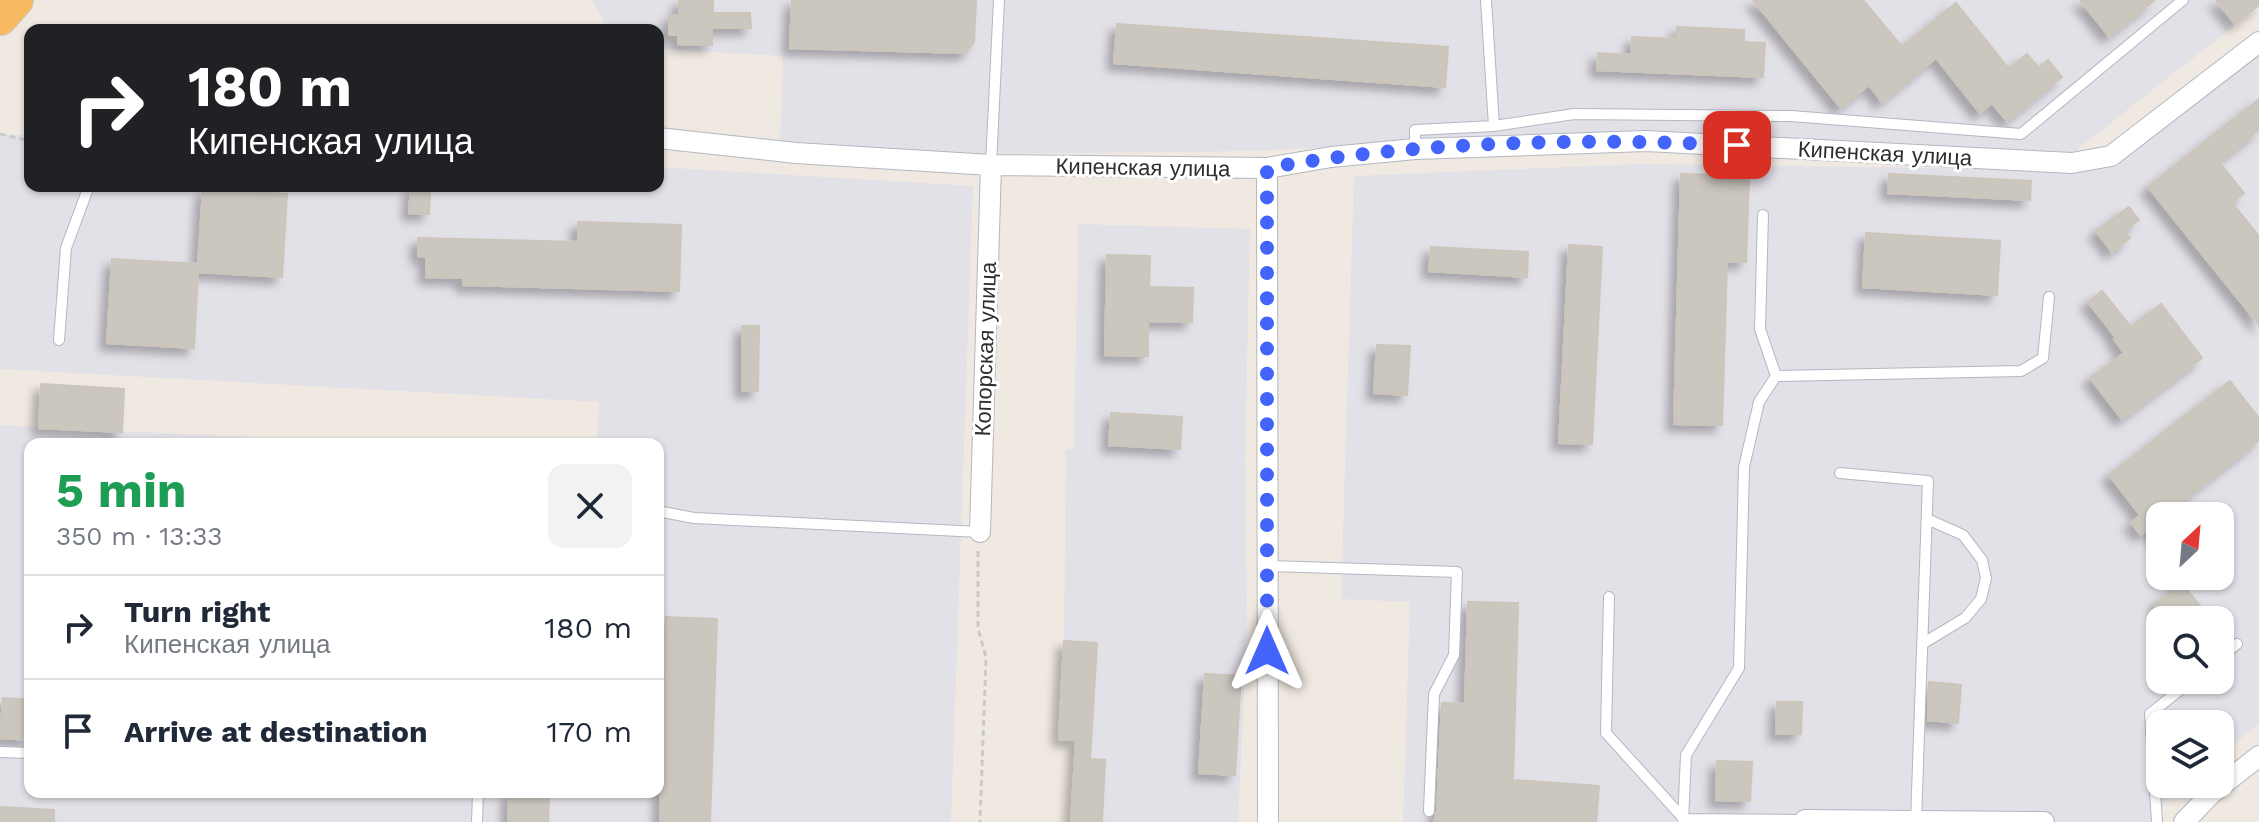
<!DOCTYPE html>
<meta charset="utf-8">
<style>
body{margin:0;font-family:"Work Sans",sans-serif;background:#f2f2f3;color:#1f2937;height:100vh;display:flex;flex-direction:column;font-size:30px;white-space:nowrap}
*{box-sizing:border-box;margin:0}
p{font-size:26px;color:#747a83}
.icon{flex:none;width:44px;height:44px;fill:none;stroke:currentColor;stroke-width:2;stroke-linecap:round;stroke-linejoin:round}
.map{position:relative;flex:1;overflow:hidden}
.side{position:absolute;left:24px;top:438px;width:640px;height:360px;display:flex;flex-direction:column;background:#fff;border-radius:16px;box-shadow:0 2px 6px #0004}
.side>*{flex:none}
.banner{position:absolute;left:24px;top:24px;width:640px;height:168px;border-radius:16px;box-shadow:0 2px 6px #0004;background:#202124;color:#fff;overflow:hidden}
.needle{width:52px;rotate:26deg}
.fabs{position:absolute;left:2146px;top:502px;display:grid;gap:16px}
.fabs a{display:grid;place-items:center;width:88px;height:88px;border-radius:16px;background:#fff;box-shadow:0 2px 6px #0004;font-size:40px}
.pin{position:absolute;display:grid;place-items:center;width:68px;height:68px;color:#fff;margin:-34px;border-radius:16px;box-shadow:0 4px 12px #0006}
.me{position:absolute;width:88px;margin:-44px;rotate:0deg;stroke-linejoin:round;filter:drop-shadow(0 0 6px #0008)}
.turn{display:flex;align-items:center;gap:28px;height:168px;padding:0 32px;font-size:36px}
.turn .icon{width:104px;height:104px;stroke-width:2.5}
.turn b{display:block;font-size:56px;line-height:68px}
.round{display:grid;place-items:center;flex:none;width:84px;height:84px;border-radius:16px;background:#f2f2f3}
.overview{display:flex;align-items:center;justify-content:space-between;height:136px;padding:0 32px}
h1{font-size:48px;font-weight:700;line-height:60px;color:#1e9e55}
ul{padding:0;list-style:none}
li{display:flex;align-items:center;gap:24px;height:104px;padding:0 32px;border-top:2px solid #e0e1e3}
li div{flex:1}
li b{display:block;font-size:30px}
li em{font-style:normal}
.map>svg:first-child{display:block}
.industrial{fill:#e3e1e8;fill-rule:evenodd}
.building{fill:#cbc7bf;stroke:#cbc5ba;stroke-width:2;filter:url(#shadow)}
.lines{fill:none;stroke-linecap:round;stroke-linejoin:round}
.service-casing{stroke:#b4b7c1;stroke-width:12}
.minor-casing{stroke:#b4b7c1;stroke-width:22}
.trunk-casing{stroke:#c9c9c9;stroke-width:36}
.path{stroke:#c9c9c9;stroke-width:3;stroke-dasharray:6 4;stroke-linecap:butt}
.service{stroke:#fff;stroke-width:10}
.minor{stroke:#fff;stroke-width:20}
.trunk{stroke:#f8ba60;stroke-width:34}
.route{stroke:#4264fb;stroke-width:14;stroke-dasharray:0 25.2}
.labels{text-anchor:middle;stroke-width:6;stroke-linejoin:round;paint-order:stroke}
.street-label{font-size:22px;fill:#2e2e2e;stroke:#fff}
</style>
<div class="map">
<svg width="2259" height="822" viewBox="0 0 2259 822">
<defs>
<filter id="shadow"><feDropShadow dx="-7" dy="7" stdDeviation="4" flood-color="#0004"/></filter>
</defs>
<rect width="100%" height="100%" fill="#efe9e1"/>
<path class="industrial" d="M592,0H2259V6L2069,156L1710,133L1471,140L1250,151L961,154L780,141L783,56L658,49V30H608Z
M2259,46V723L2220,756V724H2160V784H2186L2164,803L2154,822H1403L1410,602L1341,599L1354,176L1639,164L2085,170ZM2160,516H2220V576H2160ZM2160,620H2220V680H2160Z
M0,134L30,135V186H658V167L973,186L951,822H0V425L246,437V444H30V792H658V444H597L599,402L0,369Z
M1078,224L1250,229L1245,456L1247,632L1238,822H1071L1076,740L1059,739L1064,641L1066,449H1074Z"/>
<path class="building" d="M679,0L713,1V13H750L751,28H712V45L678,44V35H669V15H679Z
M792,0H976L974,42L965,53L790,48Z
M1753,0H1863L1902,47L1956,3L2009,69L2027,54L2039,68L2048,60L2062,77L2007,121L1992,103L1980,113L1936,58L1882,102L1869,85L1841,108Z
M2080,0H2155L2109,36Z
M2216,0H2259V5L2235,24Z
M1117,24L1448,47L1445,87L1114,63Z
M1677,27L1744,30V42L1765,43L1763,77L1597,70L1598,53L1631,55L1632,37L1677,39Z
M2259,99V130L2219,162L2244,193L2232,203L2259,236V325L2148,187Z
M1681,174L1749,176L1746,262L1727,261L1722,425L1674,424Z
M1889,174L2031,181L2030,200L1888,193Z
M411,186H430L429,214L409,213Z
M203,189L287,194L282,277L198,272L194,348L107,343L112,259L198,264Z
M2129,207L2139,220L2124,230L2130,238L2112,252L2096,231Z
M578,222L681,225L679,291L463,285V278L426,277V257L418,256V238L578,242Z
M1866,233L2000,241L1997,295L1863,287Z
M1569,245L1602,247L1592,444L1559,443Z
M1431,247L1528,252L1527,277L1429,271Z
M1107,255L1150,256L1149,287L1193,288L1192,322L1148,321V356L1105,355Z
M2102,291L2131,327L2161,304L2202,358L2122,419L2090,378L2124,353L2114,339L2116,338L2088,302Z
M742,326H759L758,391H742Z
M1377,345L1410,346L1407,395L1374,393Z
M2230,381L2259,418V440L2175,507L2182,516H2160V541L2149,528L2141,535L2131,523L2140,515L2109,475Z
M41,384L124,389L122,432L39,428Z
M1111,413L1182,417L1180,449L1109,445Z
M2181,583L2212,620H2168L2155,604Z
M1468,602L1518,603L1513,780L1599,786L1596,822H1434L1437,811L1442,703L1465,704Z
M666,617L717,619L710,822H660L661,766L658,765V682H664Z
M1064,641L1097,643L1090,759L1105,760L1102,822H1071L1076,740L1059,739Z
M1205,674L1241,676L1235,775L1199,773Z
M1929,682L1961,685L1958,723L1928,720Z
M3,698L30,700V740L0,738Z
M1777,702H1802L1801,734H1776Z
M1717,761L1752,762L1750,801L1716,800Z
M509,792H549L548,822H508Z
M0,807L54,810V822H0Z"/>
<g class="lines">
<g class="service-casing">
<path id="service" d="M1486,0L1494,126
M1415,149V130L1494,126L1574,114L1791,116L2021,134L2183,0
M991,165L999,0
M1763,215L1760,329L1776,376
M59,340L66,248L89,186
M1840,473L1928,481L1916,821
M658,511L694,518L980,532
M1267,566L1457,572L1454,655L1434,694L1429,811
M1609,597L1606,733L1684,819L1805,820
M1922,644L1965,618L1981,599L1986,578L1982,560L1963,535L1927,519
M2220,658L2237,644
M0,752L30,753
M477,822L478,792
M1683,822L1686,755L1739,668L1744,467L1759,402L1776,376L2021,371L2043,358L2049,297
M2157,822L2150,714L2192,680"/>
</g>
<g class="minor-casing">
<path id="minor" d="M658,138L796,153L991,165L1267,168L1331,157L1415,149L1646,141L2072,163L2111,156L2259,42
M1267,168L1268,822
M980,532L991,165
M1805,820L2044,822
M2184,822L2211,794L2259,756"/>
</g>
<g class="trunk-casing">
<path id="trunk" d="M0,18L16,0"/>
</g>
<path class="path" d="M0,134L30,141
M978,551V628L986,657L980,822"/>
<use href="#service" class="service"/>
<use href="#minor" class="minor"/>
<use href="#trunk" class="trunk"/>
</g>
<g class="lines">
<path class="route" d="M1267,651V168C1421,141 1581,138 1737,145"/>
</g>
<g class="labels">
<g class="street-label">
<text transform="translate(1885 153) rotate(3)" y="8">Кипенская улица</text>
<text transform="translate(1143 167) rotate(1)" y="8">Кипенская улица</text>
<text transform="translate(985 349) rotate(-88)" y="8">Копорская улица</text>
</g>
</g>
</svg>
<div class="fabs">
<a><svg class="needle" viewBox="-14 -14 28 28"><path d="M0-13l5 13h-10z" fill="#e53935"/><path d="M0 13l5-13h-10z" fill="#747a83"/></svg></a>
<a><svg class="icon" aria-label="search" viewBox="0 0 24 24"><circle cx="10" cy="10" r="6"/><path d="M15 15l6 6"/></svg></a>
<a><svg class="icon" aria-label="layers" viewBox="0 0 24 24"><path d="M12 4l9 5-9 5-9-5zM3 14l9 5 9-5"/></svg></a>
</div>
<div class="pin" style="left:1737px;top:145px;background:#d93025"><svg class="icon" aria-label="arrive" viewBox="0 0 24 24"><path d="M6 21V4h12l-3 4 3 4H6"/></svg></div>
<svg class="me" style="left:1267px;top:651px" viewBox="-20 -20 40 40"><path d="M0-17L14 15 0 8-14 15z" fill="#4264fb" stroke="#fff" stroke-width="4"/></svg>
<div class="banner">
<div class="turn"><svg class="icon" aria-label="right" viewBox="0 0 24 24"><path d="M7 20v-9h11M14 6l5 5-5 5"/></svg><div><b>180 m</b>Кипенская улица</div></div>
</div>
<section class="side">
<div class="overview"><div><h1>5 min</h1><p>350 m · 13:33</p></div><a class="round"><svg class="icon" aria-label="close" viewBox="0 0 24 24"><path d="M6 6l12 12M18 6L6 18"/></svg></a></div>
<ul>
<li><svg class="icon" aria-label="right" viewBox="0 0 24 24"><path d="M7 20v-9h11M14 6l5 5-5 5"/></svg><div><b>Turn right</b><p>Кипенская улица</p></div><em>180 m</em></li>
<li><svg class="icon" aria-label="arrive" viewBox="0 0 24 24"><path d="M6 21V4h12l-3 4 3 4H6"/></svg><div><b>Arrive at destination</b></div><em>170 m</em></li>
</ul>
</section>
</div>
